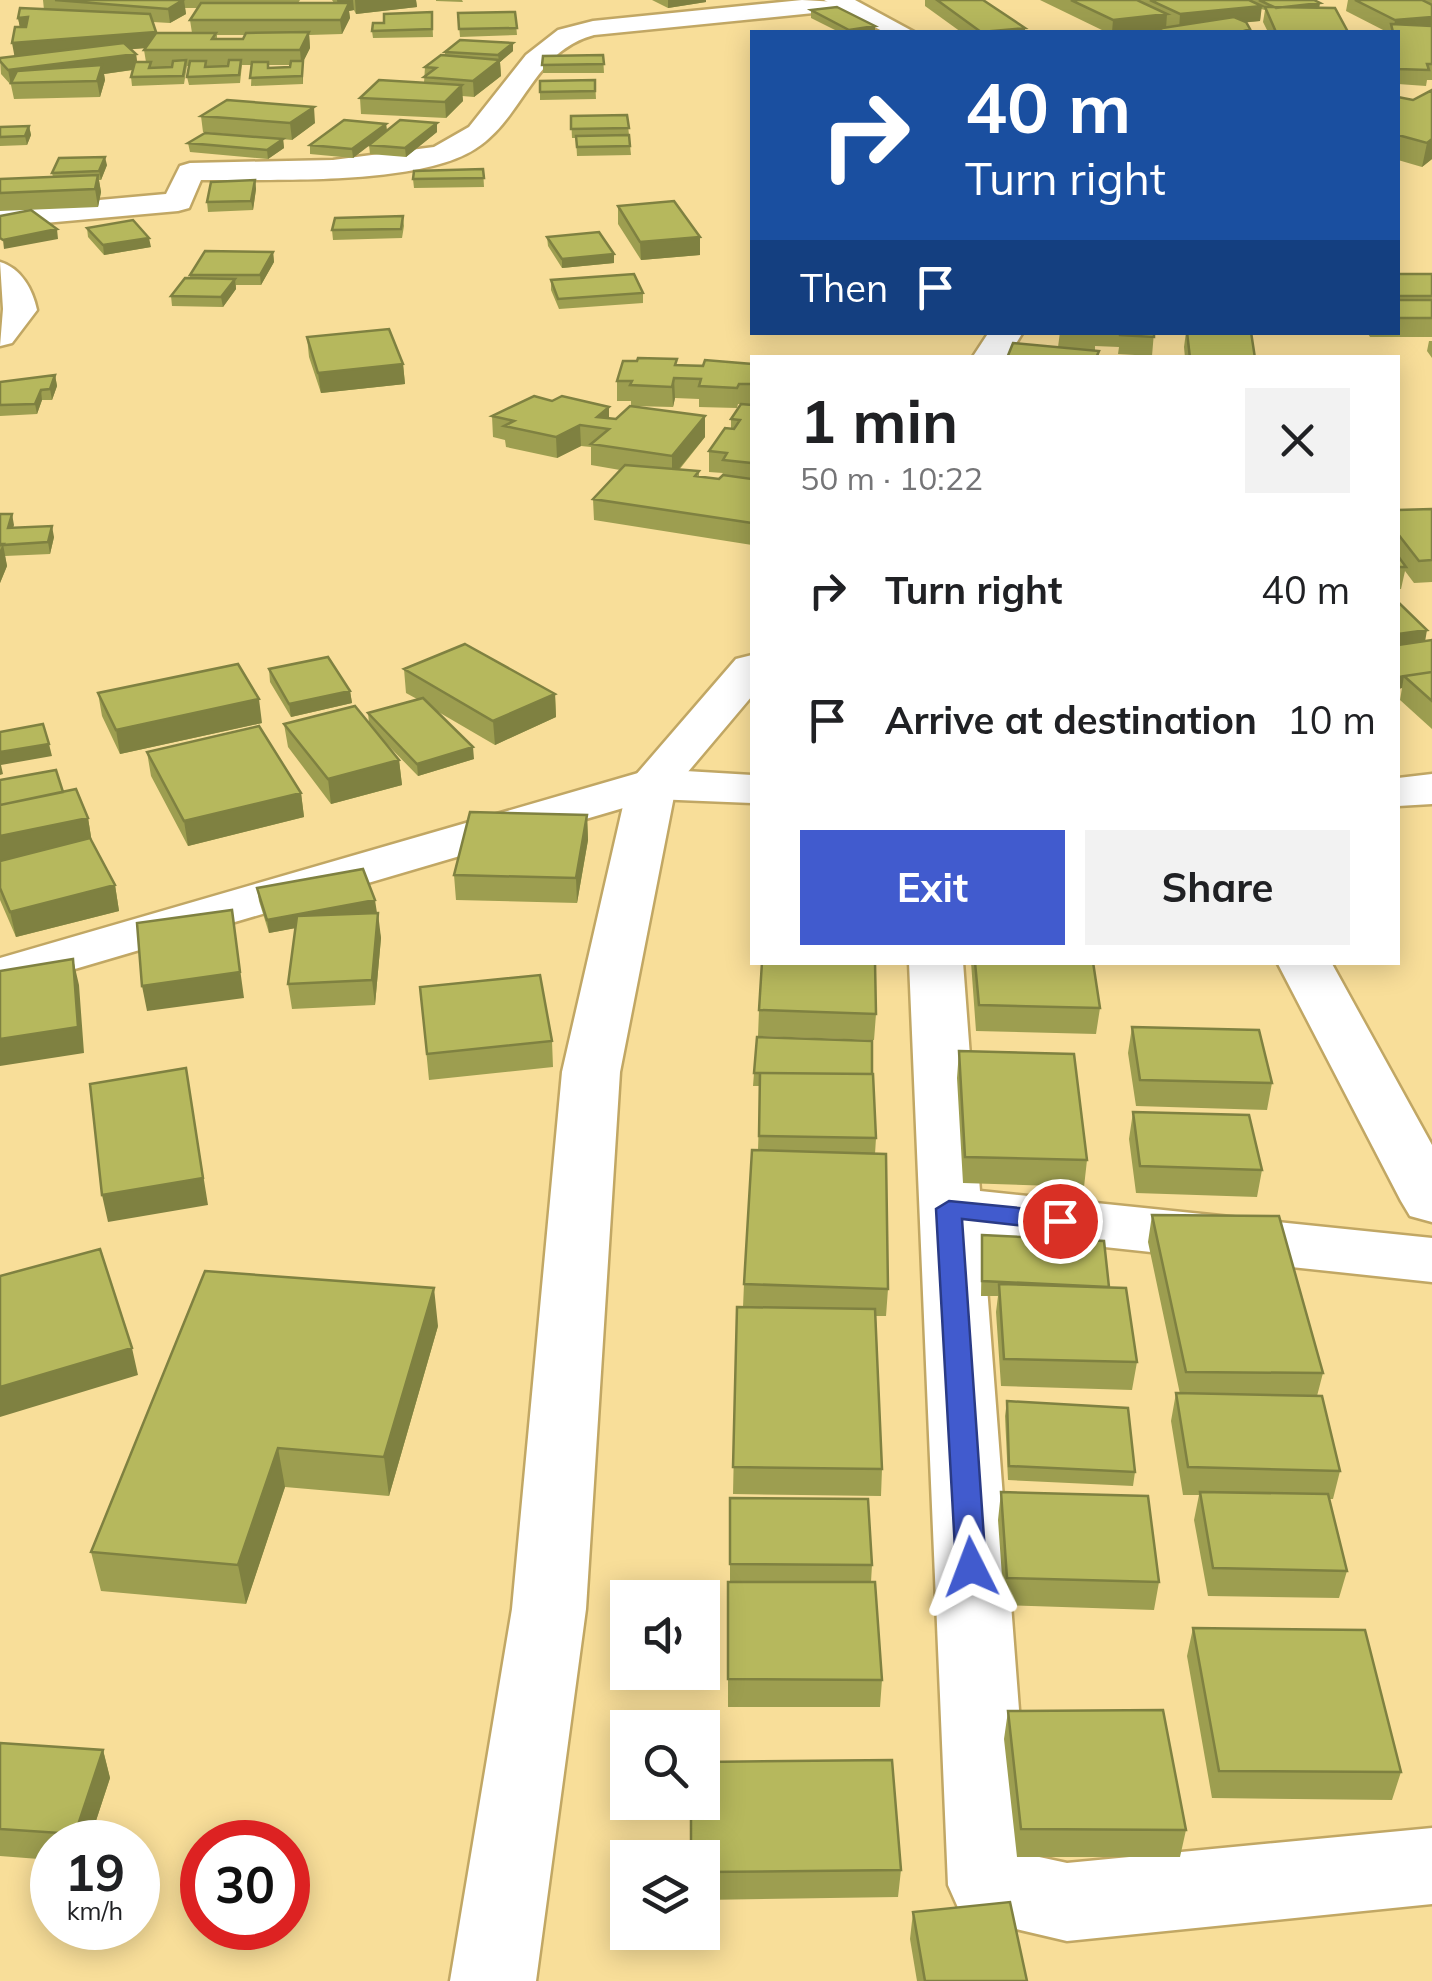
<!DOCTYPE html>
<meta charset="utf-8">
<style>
body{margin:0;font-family:Mulish,sans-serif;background:#f2f2f2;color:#202124;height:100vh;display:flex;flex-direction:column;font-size:38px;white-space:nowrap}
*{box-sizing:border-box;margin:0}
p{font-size:32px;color:#757577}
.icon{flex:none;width:55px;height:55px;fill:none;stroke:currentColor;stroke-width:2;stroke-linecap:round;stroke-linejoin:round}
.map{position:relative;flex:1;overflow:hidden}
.drawer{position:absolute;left:750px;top:355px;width:650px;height:610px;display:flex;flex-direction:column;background:#fff;border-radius:0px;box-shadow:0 5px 25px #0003}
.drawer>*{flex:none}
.guide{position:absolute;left:750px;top:30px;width:650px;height:305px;border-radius:0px;box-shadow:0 5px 25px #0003;background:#1a4fa0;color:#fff;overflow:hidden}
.fabs{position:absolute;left:610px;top:1580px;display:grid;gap:20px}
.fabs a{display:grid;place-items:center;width:110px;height:110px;border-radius:0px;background:#fff;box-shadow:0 5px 25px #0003;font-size:50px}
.speed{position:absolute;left:30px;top:1820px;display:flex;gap:20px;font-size:50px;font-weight:700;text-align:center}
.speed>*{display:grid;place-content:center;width:130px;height:130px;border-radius:50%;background:#fff;box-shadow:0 5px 25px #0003;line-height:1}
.speed small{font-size:25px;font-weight:400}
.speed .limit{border:15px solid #d22;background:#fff;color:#111}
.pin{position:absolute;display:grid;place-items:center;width:85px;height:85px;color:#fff;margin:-42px;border:5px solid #fff;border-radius:50%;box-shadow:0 2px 10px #0007}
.me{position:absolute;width:110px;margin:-55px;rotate:357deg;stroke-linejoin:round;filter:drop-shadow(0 0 8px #0008)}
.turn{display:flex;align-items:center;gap:35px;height:210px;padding:0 50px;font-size:45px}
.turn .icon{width:130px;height:130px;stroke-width:2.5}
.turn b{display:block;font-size:70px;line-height:85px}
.then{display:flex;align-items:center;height:95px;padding:0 50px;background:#0003;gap:20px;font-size:38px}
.round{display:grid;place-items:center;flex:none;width:105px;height:105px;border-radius:0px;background:#f2f2f2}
.head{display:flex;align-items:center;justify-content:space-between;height:170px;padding:0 50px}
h1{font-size:60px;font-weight:700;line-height:75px}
.primary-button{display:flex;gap:20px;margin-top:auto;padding:20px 50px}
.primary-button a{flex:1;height:115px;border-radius:0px;background:#415bce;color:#fff;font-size:40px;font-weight:700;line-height:115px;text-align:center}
.primary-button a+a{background:#f2f2f2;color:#202124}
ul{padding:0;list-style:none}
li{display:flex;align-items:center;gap:30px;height:130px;padding:0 50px}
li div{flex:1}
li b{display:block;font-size:38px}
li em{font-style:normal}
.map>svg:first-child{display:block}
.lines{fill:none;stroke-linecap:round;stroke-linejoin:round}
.minor-casing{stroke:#c1a764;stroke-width:5}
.tertiary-casing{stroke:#c1a764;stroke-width:5}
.minor{fill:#fff;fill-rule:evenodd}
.tertiary{fill:#fff;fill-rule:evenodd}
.wall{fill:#9d9e50;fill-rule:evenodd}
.shaded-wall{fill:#7f8141}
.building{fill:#b6b85d;stroke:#7f8141;stroke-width:2.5}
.route{fill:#415bce;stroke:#2a3b86;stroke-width:2.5}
</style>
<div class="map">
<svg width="1432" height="1981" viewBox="0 0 1432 1981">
<rect width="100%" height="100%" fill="#f8de99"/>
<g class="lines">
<g class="minor-casing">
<path id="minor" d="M802,0L855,3L843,10L594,35C533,51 524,118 475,149C418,186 270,179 201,180L189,208L178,211L0,227V209L166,194L180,166L190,163L333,160L434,147L469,127L526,55L558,30L593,21Z
M0,262C21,268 33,290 37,310L12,343L0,346L3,309Z
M652,769L752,775V803L654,799L0,991V958Z
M1432,774V804L1398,806V778Z
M909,962H963L980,1191L1432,1238V1282L983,1234L1030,1855L1067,1863L1432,1828V1904L1067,1941L990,1923L960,1912L948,1885Z
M1277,962H1331L1432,1145V1222L1410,1216L1401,1201Z"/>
</g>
<g class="tertiary-casing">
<path id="tertiary" d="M824,0H855L914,32H884Z
M989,332H1023L1007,358H972Z
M752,655V696L676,786L620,1072L586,1609L536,1981H450L512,1609L562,1072L628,784L736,659Z"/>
</g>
<use href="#minor" class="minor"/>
<use href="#tertiary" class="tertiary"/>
</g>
<path class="wall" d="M43,0H300L298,3H334L332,0H416L417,7L356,14L354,10L349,11L350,18L342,34L309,35L310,48L303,62V84L251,86L252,65H242L240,83L189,85L187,77L190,66H187L184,84L132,86L131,77L133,70L104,74L105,80L100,97L14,99L11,85L1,74L0,58L14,57L20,27L18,18L44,10ZM185,8H198L190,20L192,33H156L153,22L170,23L186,14ZM217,35H245L243,39H217ZM146,48L144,50L146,62H137L136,54L131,49ZM268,65H290V67L269,68Z
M436,0H462L463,2L436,1Z
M652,0H706V2L668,8Z
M925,0H983L1025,32H961L925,6Z
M1040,0H1249L1252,2V0H1314L1319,8L1348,32H1268L1263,22L1265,10L1261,9L1260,21L1246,22L1250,32H1155L1156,30L1134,32H1106Z
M1348,0H1432V80H1427L1426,86L1398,84V32H1387L1346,11Z
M811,10L875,32H839L811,18Z
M432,12L433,37L373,38L372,31L384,23Z
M515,12L517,35L460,37L458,13Z
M513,43V51L500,62L501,76L474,97L462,96L463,101L446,118L361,114L360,98L424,83L425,67L445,56V52Z
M603,55L604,73H543V56Z
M595,80L596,99L540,100V81Z
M1398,97L1413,100L1432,159L1422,167L1398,160Z
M627,115L631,155L577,156L576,138H572L571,116Z
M201,116L315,123L292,140L203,132Z
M386,124L387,131L437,132L406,157L370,154L369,145L353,158L310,154V145Z
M29,126L31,135L27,145L0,146V127Z
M283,139L284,148L268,159L190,152L188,143Z
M107,165L101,180H99L101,192L98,207L0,211V179L53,177L52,173Z
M483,169L484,187L414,188L413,179Z
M255,180L256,189L253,210L208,212L207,202Z
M618,206L700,237V255L641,260L618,224Z
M403,216L404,226L402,238L333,240L332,230Z
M87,228L151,247L104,255L88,237Z
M547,237L614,254V263L562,268L548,246Z
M273,252L274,262L261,285H236V289L223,307L172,306L171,296L190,278V275Z
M1398,274H1432V337H1370L1367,332H1398Z
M551,280L643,293V303L559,309L551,290Z
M1060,332H1154L1152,356L1118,354L1119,347L1095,346V350L1099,351L1098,358H1007L1058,347Z
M1186,332H1251L1255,358H1185L1184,347Z
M307,337L403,364L405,384L321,393L309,357Z
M1429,341H1432V358L1427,351Z
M752,364V404H743L752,405V545L594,520L593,499L620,470L591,465V447L581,446L557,458L506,447L505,440L493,437L492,416L552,401L609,407V418L705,437L679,470L699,471V476L719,479L723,473L709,472V451L731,428V419L741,404H738L737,408L699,407V399L675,398L673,407L631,406V401H617V381L677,365Z
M55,375L57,386L52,400H42L37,414L0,416V382Z
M1432,509V582L1414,583L1405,571L1401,589H1398V510Z
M0,514H12L13,528L54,537L50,554L5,556L7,566L0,583Z
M1398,602L1425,641L1432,640V729L1400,700L1402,688L1398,689Z
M269,669L350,691L352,703L291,717L270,682Z
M404,669L555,694L556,717L495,745L435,710L474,759L418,776L379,736L399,760L402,785L331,804L288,747L284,724L369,723L368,713L417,699L406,693Z
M98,693L262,723L120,754L102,716Z
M147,752L301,793L304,817L188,846L151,776Z
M0,780L63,792L88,818L92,843L115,885L119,911L16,937L0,900Z
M587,815L588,840L577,903L456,900L454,875Z
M257,888L376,913L381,938L375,1005L292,1009L288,984L295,928L269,933L259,901Z
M971,962H1093L1100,1008L1096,1034L976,1031Z
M420,987L552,1041L553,1067L429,1080Z
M759,1010L876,1014L874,1040L758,1036Z
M1132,1027L1272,1083L1267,1110L1136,1106L1128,1053Z
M959,1051L1087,1160L1084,1187L963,1183L957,1078Z
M754,1073L872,1074L876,1138L875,1154L888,1289L886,1316H876L882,1469L881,1496L733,1494L737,1307H743L744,1284L758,1150L760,1086H753Z
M1133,1112L1262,1170L1257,1197L1136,1193L1129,1139Z
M1152,1215L1323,1373L1317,1396L1340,1471L1333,1499H1329L1347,1571L1339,1598L1208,1596L1194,1520L1199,1495H1183L1171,1421L1176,1393L1180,1394L1148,1242Z
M982,1235L1109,1287L1137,1362L1132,1390L1001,1386L996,1312L998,1296H981Z
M438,1326L389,1496L285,1487L246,1604L101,1591L91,1552Z
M1007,1401L1135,1472L1133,1486L1008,1480L1005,1416Z
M1001,1492L1159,1582L1154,1610L1004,1605L998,1520Z
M730,1498L872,1565L871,1582L882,1680L880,1707H728V1582H730Z
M1193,1628L1401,1772L1392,1800L1212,1798L1187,1656Z
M1008,1711L1186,1830L1180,1857H1017L1004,1739Z
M0,1743L103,1750L110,1778L89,1842H52V1860L0,1856Z
M702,1858L901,1870L898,1897L702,1900Z
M913,1912L1027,1981H917L910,1939Z"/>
<path class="shaded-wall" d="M184,0L186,14L170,23L168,9Z
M337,0H353L354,10L349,11L350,18L342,34Z
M355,0H416L417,7L356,14Z
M668,0H706V2L668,8Z
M1320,3L1319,10L1276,8Z
M1262,6L1260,21L1179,29L1180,14Z
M1167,14L1166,29L1134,32H1112L1113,20Z
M28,17L30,32L21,33L18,18Z
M1432,17V32H1393L1395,20Z
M875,26V32H849V30Z
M1025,28V32H981Z
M156,32L158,47L15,59L12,43Z
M309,32L310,48L303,62V84L300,50Z
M513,43V51L500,62L501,76L474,97L473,81L499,61L498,55Z
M136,54L138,69L104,74L105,80L100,97L97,81L11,83V85L8,70Z
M462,85L463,101L446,118L445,102Z
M314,107L315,123L292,140L290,123Z
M437,123V132L406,157L405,148Z
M386,124L387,132L353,158L352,149Z
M29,126L31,135L27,145L25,136Z
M283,139L284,148L268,159L267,150Z
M1432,139V159L1422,167L1427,143Z
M105,157L107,165L101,180L99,171Z
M98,175L101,192L98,207L95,189Z
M255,180L256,189L253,210L251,201Z
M57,229L58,239L4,249L3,240Z
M700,237V255L641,260L640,242Z
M149,238L151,247L104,255L103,245Z
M273,252L274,262L261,285L260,275Z
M614,254V263L562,268V259Z
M235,279L236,289L223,307L221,297Z
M403,364L405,384L321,393L318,373Z
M55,375L57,386L52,400L50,389Z
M674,378L675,398L673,407L672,387Z
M41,390L42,400L37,414L35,404Z
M609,407V427L597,417Z
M705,416V437L672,477V456Z
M580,425L581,446L557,458L556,437Z
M12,514L14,525L10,540L8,528Z
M52,526L54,537L50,554L48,542Z
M3,544L7,566L0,583V550Z
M1427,630L1425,642L1398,645V634Z
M1404,676L1402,688L1398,689V677Z
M350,691L352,703L291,717L289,704Z
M555,694L556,717L495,745L493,721Z
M259,699L262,723L120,754L116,730Z
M49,744L52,756L1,765L3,774L0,775V752Z
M473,747L474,759L418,776L417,764Z
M399,760L402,785L331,804L328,779Z
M301,793L304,817L188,846L184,821Z
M587,815L588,840L577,903L576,878Z
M88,818L92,843L0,862V836Z
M115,885L119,911L16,937L10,912Z
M375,900L377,913L269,933L267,920Z
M232,910L244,998L147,1011L142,986Z
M378,913L381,938L375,1005L372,980Z
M73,959L79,985L84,1053L0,1066V1039Z
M186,1068L208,1205L108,1222L102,1195Z
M434,1288L438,1326L389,1496L384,1457Z
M132,1348L138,1375L0,1417V1387Z
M278,1448L285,1487L246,1604L238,1565Z
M103,1750L110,1778L89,1842H77L75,1834Z"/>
<path class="building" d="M55,0H183L168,9Z
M937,0H983L1025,28L981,32Z
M1071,0H1137L1167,14L1113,20Z
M1150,0H1249L1262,6L1180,14Z
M1259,0H1314L1320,3L1276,8Z
M1355,0H1422L1432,5V17L1395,20Z
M201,3H349L341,20H190Z
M837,7L875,26L849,30L811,10Z
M1265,7L1335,8L1348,32H1276Z
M20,8L150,14L156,32L12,43L15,27H26L28,17L18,18Z
M432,12V29L372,31L373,23H384V14Z
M515,12L517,28L459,29L458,13Z
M1234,17L1246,22L1250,29L1241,32H1165L1156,29Z
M1391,24L1432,26V64H1427L1429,70L1398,69V32H1393Z
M309,32L300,50H144L156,33H216L212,39H243L246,33Z
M460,40L513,43L498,55L445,52Z
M124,43L136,54L8,70L0,61V58Z
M441,55L500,60L473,81L424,77L436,68L425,67Z
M603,55L604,64L542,65L543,56Z
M186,60L183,76L131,77L135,62H151L149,68L172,67L173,61Z
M229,60H241L239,75L187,77L190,61H206L205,67L228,66Z
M291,61H303L302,76L250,78L252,62H268V68L290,67Z
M102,65L97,81L11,83L17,71Z
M379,80L462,85L445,102L360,98Z
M595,80V91L540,92V81Z
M1432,90V139L1427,143L1398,135V97L1413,100Z
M227,100L314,107L290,123L201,116Z
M627,115L629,128L571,129V116Z
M344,120L386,124L352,149L310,145Z
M400,120L437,123L405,148L369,145Z
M29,126L25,136L0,137V127Z
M205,133L283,139L267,150L188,143Z
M629,135L630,146L577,147L576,136Z
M105,157L99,171L52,173L59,158Z
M483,169L484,178L413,179L414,171Z
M98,175L95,189L0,193V179Z
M255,180L251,201L207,202L211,182Z
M674,201L700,237L640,242L618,206Z
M31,210L57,229L3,240L0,238V216Z
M403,216L401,229L332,230L335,218Z
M133,220L149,238L103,245L87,228Z
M599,232L614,254L562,259L547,237Z
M205,251L273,252L260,275H190Z
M634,274L643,293L558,299L551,280Z
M1398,274H1432V296H1398Z
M185,278L235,279L221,297L171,296Z
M1398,300H1432V318H1398Z
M389,329L403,364L318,373L307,337Z
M1120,332H1154V337L1120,335Z
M1187,332H1251L1255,358H1190Z
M1013,343L1099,351L1096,358H1007Z
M638,358L677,359L675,365L703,366L705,360L752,364V384H739L737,388L699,386L701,379L674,378L672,387L630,385L632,381H617L623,361H637Z
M55,375L50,389L41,390L35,404L0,405V382Z
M534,396L552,401L562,396L609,407L597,417L616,419L630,406L705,416L672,456L591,444L609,429L580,425L556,437L504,426L514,421L492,416Z
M741,404L752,405V463L723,460L727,453L709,451L725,428L734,429L740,420L731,419Z
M625,465L699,471L695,476L719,479L723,475L752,479V523L593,499Z
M1432,509V560L1419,561L1398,534V510Z
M0,514H12L8,528L52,526L48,542L2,545L3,544H0Z
M1398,556L1406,567H1398Z
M1398,602L1427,630L1398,634Z
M1432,640V672L1398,677V645Z
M465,644L555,694L493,721L404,669Z
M328,657L350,691L289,704L269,669Z
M238,664L259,699L116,730L98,693Z
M1432,672V701L1404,676Z
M423,698L473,747L417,764L368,713Z
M355,706L399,760L328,779L284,724Z
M43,724L49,744L0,752V732Z
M259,726L301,793L184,821L147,752Z
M56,770L63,792L0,805V780Z
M76,789L88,818L0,836V805Z
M470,812L587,815L576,878L454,875Z
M90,838L115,885L10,912L0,888V861Z
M363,869L375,900L267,920L257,888Z
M232,910L240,972L142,986L137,923Z
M378,913L372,980L288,984L297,916Z
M73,959L78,1027L0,1039V971Z
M762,962H875L876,1014L759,1010Z
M975,962H1093L1100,1008L979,1005Z
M540,975L552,1041L427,1054L420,987Z
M1132,1027L1259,1030L1272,1083L1140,1080Z
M757,1037L872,1041V1074L754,1073Z
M959,1051L1074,1054L1087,1160L965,1157Z
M186,1068L203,1178L102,1195L90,1084Z
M760,1073L873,1074L876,1138L759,1136Z
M1133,1112L1249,1115L1262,1170L1140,1166Z
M752,1150L886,1154L888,1289L744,1284Z
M1152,1215L1279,1216L1323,1373L1186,1372Z
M982,1235L1104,1241L1109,1287L982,1281Z
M100,1249L132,1348L0,1387V1276Z
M205,1271L434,1288L384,1457L278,1448L238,1565L91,1552Z
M999,1284L1126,1288L1137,1362L1004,1359Z
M737,1307L875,1309L882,1469L733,1467Z
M1176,1393L1322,1396L1340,1471L1188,1467Z
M1007,1401L1128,1408L1135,1472L1009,1466Z
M1001,1492L1148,1496L1159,1582L1007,1578Z
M1200,1492L1328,1494L1347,1571L1213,1568Z
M730,1498L868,1499L872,1565L730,1564Z
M728,1582H875L882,1680L728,1679Z
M1193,1628L1365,1630L1401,1772L1219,1771Z
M1163,1710L1186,1830L1021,1829L1008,1711Z
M0,1743L103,1750L75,1834L0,1829Z
M892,1760L901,1870L702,1872V1858H691V1802H702V1762Z
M1010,1902L1027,1981H925L913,1912Z"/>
<path class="route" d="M949,1201L1060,1212L1069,1215L1073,1221L1069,1227L1060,1230L962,1219L986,1567L981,1576L971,1579L960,1576L956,1567L936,1209Z"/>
</svg>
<div class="fabs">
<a><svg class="icon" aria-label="sound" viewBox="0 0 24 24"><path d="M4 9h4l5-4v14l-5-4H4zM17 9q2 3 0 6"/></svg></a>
<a><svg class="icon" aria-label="search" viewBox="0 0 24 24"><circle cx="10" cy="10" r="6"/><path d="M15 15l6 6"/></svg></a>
<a><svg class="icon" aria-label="layers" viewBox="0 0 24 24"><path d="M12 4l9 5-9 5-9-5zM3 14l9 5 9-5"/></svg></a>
</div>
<div class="speed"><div>19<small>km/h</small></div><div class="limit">30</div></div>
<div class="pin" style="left:1060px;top:1221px;background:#d93025"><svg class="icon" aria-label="arrive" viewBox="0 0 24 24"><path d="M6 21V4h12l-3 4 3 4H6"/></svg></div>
<svg class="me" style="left:971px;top:1567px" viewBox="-20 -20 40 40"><path d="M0-17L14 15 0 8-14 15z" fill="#415bce" stroke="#fff" stroke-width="4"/></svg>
<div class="guide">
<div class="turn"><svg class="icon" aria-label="right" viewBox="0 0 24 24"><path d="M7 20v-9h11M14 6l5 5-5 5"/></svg><div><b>40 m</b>Turn right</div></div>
<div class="then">Then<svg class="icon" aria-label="arrive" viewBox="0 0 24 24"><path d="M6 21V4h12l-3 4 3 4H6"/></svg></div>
</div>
<section class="drawer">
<div class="head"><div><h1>1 min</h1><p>50 m · 10:22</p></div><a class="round"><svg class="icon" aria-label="close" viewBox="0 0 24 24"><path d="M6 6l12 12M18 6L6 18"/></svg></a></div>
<ul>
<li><svg class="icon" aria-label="right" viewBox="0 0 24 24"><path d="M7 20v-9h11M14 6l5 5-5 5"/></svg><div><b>Turn right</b></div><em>40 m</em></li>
<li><svg class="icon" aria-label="arrive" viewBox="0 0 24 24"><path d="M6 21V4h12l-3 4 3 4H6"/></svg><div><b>Arrive at destination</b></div><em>10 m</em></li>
</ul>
<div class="primary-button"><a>Exit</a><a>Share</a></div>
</section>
</div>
